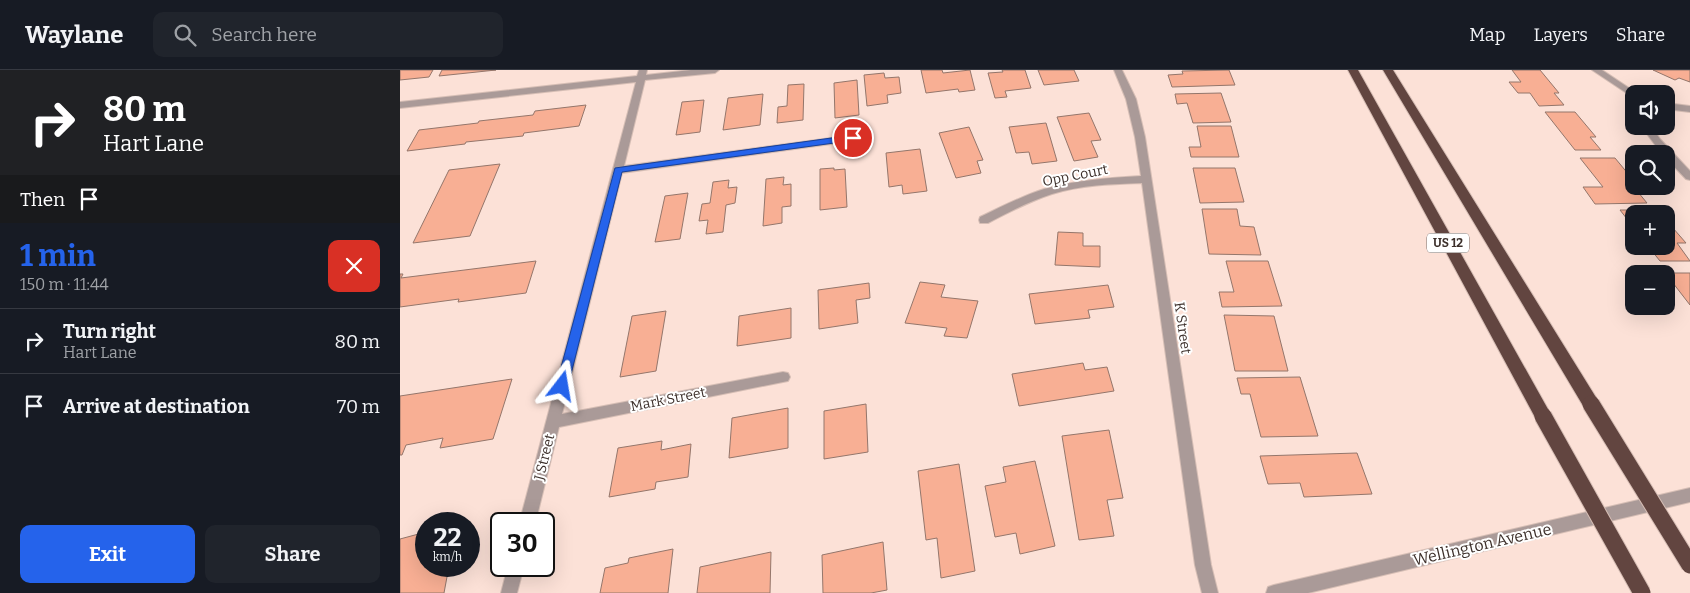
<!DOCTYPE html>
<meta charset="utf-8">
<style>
body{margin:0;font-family:Bitter,serif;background:#20242c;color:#f1f3f6;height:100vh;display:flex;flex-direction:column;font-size:19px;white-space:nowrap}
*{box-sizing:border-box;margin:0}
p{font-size:16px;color:#9ea1a6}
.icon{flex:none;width:28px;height:28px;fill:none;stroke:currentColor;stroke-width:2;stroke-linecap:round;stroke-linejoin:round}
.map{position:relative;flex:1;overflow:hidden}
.panel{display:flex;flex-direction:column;background:#171b24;width:400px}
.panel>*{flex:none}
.top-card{background:#202124;color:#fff;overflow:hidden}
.controls{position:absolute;left:1225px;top:15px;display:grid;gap:10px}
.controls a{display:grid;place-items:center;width:50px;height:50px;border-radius:10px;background:#171b24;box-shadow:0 5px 20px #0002;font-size:25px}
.speed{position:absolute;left:15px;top:442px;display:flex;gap:10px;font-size:25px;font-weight:700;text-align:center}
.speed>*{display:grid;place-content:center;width:65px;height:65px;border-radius:50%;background:#171b24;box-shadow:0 5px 20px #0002;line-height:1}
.speed small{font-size:12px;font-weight:400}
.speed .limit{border:2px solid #111;border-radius:8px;background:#fff;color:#111}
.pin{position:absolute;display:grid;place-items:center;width:42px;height:42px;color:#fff;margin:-21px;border:2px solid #fff;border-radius:50%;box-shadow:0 1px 5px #0007}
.me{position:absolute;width:55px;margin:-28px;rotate:14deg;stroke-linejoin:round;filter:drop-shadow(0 0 4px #0008)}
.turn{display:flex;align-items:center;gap:18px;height:105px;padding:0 20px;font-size:22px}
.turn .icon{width:65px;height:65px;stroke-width:2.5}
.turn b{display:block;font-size:35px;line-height:42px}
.then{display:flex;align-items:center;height:48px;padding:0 20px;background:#0003;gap:10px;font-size:19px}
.round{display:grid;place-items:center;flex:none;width:52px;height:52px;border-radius:10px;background:#20242c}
.headline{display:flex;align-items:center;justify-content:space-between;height:85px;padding:0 20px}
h1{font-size:30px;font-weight:700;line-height:38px;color:#2563eb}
.primary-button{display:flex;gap:10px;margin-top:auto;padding:10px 20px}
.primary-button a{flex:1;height:58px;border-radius:10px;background:#2563eb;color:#fff;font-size:20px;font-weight:700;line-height:58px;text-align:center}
.primary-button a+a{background:#20242c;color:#f1f3f6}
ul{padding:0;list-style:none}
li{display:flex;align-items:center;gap:15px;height:65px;padding:0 20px;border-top:1px solid #363941}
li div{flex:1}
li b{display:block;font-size:19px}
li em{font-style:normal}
header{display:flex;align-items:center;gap:30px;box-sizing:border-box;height:70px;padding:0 25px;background:#171b24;border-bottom:1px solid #363941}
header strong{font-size:24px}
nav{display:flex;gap:28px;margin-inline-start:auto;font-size:18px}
.search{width:350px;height:45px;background:#20242c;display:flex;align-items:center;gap:12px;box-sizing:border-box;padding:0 18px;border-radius:10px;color:#9ea1a6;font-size:19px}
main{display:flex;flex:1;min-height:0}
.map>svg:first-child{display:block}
.building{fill:#f8af94;stroke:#94766b}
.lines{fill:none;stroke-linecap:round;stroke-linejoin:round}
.minor-casing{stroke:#d6beb5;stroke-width:2}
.highway-casing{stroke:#d6beb5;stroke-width:2}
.minor{fill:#aa9a98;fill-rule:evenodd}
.highway{fill:#624540;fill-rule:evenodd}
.highway-bridge-casing{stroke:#d6beb5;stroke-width:19;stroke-linecap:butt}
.highway-bridge{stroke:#624540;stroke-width:17}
.route{fill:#2563eb;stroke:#184099}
.labels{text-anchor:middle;stroke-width:4;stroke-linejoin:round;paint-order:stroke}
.shield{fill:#fff;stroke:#776e6b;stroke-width:1}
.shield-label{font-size:12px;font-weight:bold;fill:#3d302b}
.street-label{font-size:14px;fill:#3d302b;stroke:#fff}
.near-street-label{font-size:16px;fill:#3d302b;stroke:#fff}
</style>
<header>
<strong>Waylane</strong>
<div class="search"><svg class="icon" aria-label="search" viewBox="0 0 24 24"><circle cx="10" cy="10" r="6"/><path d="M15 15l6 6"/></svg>Search here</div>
<nav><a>Map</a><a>Layers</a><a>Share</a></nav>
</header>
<main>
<section class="panel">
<div class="top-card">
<div class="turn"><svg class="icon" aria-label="right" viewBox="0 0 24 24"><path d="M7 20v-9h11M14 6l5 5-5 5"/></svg><div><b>80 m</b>Hart Lane</div></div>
<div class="then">Then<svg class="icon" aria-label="arrive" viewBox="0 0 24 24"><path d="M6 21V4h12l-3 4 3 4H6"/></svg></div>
</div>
<div class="headline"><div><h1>1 min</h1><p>150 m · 11:44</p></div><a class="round" style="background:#d93025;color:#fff"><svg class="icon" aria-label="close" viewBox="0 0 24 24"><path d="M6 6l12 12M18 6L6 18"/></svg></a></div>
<ul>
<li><svg class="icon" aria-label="right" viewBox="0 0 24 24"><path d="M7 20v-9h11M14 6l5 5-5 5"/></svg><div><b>Turn right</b><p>Hart Lane</p></div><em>80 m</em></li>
<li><svg class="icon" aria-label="arrive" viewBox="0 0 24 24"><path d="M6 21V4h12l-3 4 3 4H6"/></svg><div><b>Arrive at destination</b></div><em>70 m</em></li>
</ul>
<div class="primary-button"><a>Exit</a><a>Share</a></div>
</section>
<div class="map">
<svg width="1290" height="523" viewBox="0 0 1290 523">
<rect width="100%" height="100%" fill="#fce1d7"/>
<path class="building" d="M0,0H33L29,7L0,10Z
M42,0H96L39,6Z
M521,0H542L543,3L570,0L575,20L559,22L558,19L526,23Z
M602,0H625L631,18L605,21L607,27L595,28L588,3L603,2Z
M638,0H674L679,11L644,15Z
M829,0L835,15L772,17L768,5L783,4L782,1Z
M1112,0H1140L1159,23H1154L1164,35L1139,36L1130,23H1118L1109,12H1121Z
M1253,0H1290V12L1279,8L1275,10Z
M484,3L485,8L499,7L501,23L487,25L488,33L467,36L464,5Z
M457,10L459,45L435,48L434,13Z
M404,14L403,50L377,53L378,37L387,36L388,15Z
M821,23L831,52L793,53L787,33L777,34L775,24Z
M363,24L360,55L323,60L328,28Z
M304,30L300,62L276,65L282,32Z
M186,35L179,56L124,63L123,66L66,72L65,74L7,81L19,60L78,53L79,51L133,45L135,41Z
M1145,42H1175L1196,67H1190L1201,80H1175Z
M689,43L701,70L691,71L698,87L674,91L657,47Z
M646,53L657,91L632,94L629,82L616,83L609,57Z
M797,56H831L839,87H791L789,77H801Z
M569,57L583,90L577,91L581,103L556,108L539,63Z
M520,79L527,121L503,124L502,115L489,117L486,83Z
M1180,88H1215L1234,111L1233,116L1247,133L1195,134L1183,117H1203Z
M100,94L70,166L13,173L49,100Z
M434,98V100L445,99L447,137L420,140V99Z
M793,98H835L844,132L800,133Z
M384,107L383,115L391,114V136L382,137V153L363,156L366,109Z
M329,110L328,118L337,117L335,133L326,135L323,162L306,164L308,150L299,151L302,134L310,133L313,112Z
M288,123L280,169L255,172L265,126Z
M802,139H837L840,156L854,157L861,185L809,184Z
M1220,140H1258L1261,144H1234V158Z
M1266,150L1286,173H1277L1290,191H1260L1248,176H1266Z
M658,162L683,163V176H700V197L655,195Z
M136,191L126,223L58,232L59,229L0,237V204H3L1,208Z
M826,191H868L882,236L822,237L819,222H834Z
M1265,203H1290V235L1266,204Z
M520,212L545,215L541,227L578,231L567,268L544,266L547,258L505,253Z
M469,213L470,228L456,230L458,253L419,259L418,220Z
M708,215L714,237L688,240L690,248L635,254L629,224Z
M391,238V268L337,276L339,246Z
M266,241L256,301L220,307L232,246Z
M824,245L874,246L888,301H835Z
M683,293L685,300L707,297L714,321L619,336L612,304Z
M900,307L918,366L861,367L850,324H841L837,308Z
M112,309L93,369L40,378L43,368L6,375L2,385H0V326Z
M466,334L468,382L424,389V341Z
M388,338V378L329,388L332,348Z
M709,360L723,428L707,430L714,466L679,470L662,366Z
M262,371L261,380L291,374L288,407L256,412L255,419L209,427L218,378Z
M957,383L972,424L904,427L900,413L868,414L860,386Z
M635,391L655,476L620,484L616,463L595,467L585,416L606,412L603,397Z
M559,394L575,501L541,508L537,468L526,470L518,401Z
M26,462V496H49L44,523H0V469Z
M483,472L487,520L471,523H423L422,485Z
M273,479L268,523H200L205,498L228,493L229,488Z
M371,482L370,523H297L300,497Z"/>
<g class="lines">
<g class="minor-casing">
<path id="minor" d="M239,0H247L246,5L291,0H319L315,3L245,10L224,96L453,65L458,68L453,71L222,103L162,344L383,302L388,303L390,307L388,311L383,312L159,357L135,454H119L236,12L0,38V32L237,6Z
M714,0H722L736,29L745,67L811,495L818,523H802L795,495L742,113C712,114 681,115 652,124C630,131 609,142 588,153H580L579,150L580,147C601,137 622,126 644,119C676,110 708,108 741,106L735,67L726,29Z
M1192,0H1202L1238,24H1234V27L1231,26Z
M1266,33L1290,36V42L1266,39Z
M1241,56H1251L1260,69L1290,101V110L1286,109L1266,88V84H1262Z
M1290,418V432L908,523H866L868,517L874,515Z
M108,496H124L117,523H101Z"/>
</g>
<g class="highway-casing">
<path id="highway" d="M948,0H958L1149,341L1151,346L1149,351L1143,353L1137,351Z
M983,0H993L1197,329L1199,334L1197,339L1191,341L1185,339Z"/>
</g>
<use href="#minor" class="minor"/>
<use href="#highway" class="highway"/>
<g class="highway-bridge-casing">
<path id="highway-bridge" d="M1191,334L1290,495
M1143,346L1242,523"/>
</g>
<use href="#highway-bridge" class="highway-bridge"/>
</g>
<path class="route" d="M453,65L457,68L456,70L222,102L168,316L167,320H158L156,316L215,98Z"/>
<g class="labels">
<rect class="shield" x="1027" y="163.5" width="42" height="19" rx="4"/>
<g class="shield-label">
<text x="1048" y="177">US 12</text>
</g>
<g class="street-label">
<text transform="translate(675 105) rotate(-11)" y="5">Opp Court</text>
<text transform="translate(783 258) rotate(82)" y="5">K Street</text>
<text transform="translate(268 329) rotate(-11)" y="5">Mark Street</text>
<text transform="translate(144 387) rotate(-76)" y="5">J Street</text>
</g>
<g class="near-street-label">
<text transform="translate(1082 474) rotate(-13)" y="6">Wellington Avenue</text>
</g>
</g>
</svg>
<div class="controls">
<a><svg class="icon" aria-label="sound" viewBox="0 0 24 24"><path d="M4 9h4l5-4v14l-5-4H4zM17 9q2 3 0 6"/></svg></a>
<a><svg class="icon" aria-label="search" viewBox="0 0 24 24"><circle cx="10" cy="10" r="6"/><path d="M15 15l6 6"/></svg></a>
<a>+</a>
<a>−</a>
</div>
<div class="speed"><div>22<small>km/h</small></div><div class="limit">30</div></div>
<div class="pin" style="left:453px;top:68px;background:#d93025"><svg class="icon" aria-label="arrive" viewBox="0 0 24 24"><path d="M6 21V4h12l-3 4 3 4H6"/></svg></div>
<svg class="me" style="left:162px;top:316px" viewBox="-20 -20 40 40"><path d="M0-17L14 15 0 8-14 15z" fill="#2563eb" stroke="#fff" stroke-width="4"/></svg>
</div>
</main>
